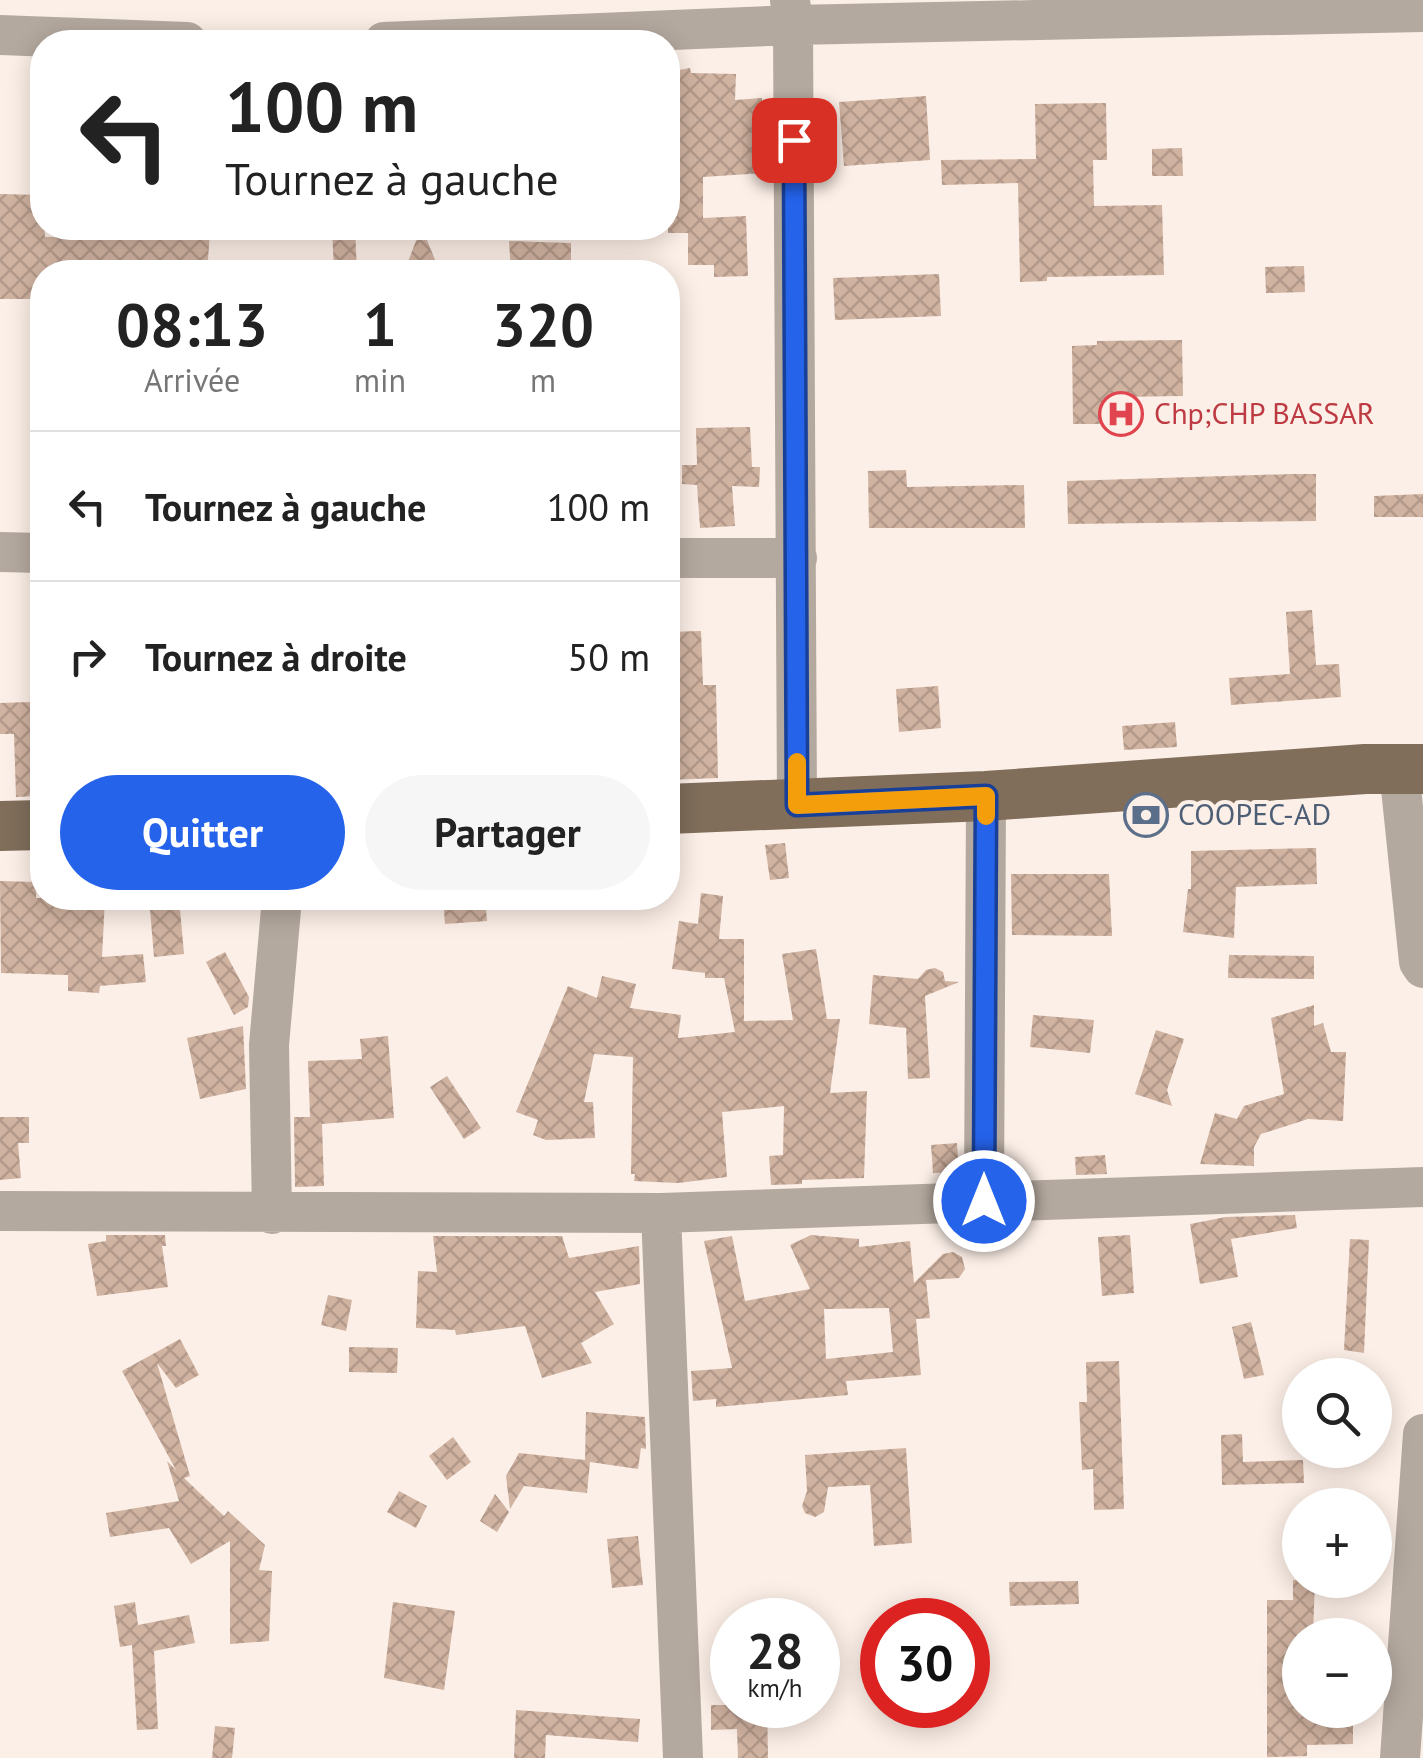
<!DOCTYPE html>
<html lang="fr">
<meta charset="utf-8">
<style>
body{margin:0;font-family:"PT Sans",sans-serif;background:#f6f6f6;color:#222;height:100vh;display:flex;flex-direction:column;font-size:38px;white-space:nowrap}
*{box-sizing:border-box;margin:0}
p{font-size:32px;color:#767676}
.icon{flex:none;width:55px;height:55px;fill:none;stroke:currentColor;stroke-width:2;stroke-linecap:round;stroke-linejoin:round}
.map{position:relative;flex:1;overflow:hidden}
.sheet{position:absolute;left:30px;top:260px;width:650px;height:650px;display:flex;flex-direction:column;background:#fff;border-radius:40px;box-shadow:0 5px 25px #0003}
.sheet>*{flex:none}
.hud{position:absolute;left:30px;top:30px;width:650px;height:210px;border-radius:40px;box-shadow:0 5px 25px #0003;background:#fff;color:#222;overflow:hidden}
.buttons{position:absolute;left:1282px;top:1358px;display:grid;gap:20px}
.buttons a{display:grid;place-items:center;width:110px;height:110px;border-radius:50%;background:#fff;box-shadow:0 5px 25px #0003;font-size:50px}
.speed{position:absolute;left:710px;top:1598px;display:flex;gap:20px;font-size:50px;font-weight:700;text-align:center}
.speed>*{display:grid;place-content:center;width:130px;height:130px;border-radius:50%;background:#fff;box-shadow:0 5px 25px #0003;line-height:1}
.speed small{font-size:25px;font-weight:400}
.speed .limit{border:15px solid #d22;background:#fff;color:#111}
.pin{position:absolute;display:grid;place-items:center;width:85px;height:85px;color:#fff;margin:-42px;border-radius:20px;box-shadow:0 5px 15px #0006}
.me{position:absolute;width:110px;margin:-55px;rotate:0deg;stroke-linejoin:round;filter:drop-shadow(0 0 8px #0008)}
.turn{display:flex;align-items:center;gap:35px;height:210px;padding:0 30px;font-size:45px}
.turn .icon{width:130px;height:130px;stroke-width:2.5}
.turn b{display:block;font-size:70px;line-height:85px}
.eta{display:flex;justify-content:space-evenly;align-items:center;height:170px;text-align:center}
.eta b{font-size:60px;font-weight:700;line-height:70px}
.action{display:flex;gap:20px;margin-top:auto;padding:20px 30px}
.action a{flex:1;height:115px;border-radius:60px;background:#2563eb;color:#fff;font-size:40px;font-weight:700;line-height:115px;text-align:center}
.action a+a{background:#f6f6f6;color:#222}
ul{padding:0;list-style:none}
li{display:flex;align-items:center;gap:30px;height:150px;padding:0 30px;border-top:2px solid #e0e0e0}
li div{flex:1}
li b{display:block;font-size:38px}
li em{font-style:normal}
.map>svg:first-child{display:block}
.building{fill:url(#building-cross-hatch);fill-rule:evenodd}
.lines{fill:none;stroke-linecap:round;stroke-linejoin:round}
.minor{stroke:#b4a99f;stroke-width:40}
.major{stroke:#806e5b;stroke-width:50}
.route-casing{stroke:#184099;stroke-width:25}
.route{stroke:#2563eb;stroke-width:18}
.slow{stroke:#f59e0b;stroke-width:18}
.labels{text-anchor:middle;stroke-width:8;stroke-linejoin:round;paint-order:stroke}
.health-label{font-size:30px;fill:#be3a42;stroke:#fcefe7;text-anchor:start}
.service-label{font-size:30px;fill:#4e5e75;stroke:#fcefe7;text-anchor:start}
</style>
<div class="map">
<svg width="1423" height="1758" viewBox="0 0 1423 1758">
<defs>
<pattern id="building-cross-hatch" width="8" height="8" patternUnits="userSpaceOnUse" patternTransform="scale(2.5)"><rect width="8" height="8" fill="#d1b3a1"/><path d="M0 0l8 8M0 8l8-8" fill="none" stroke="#b39989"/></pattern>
</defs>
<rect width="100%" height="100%" fill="#fcefe7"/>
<path class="building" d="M690,68L691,73L736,74L735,100L762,98L765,173L703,177V218L746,216L748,276L714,277V265H688V233H668V114H671L668,72Z
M926,96L930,160L844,166L839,102Z
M1106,103L1107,160H1093L1094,206L1162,205L1164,275L1047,277V281L1020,282L1018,183L942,185L941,160L1036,159L1035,104Z
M1182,148L1183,176H1152V149Z
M0,194L42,195L45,237L114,236V230L210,233L207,272H172V267L82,268V272H42V299H0Z
M332,228H355L357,272H334Z
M421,228H422L440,272H404Z
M509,241L571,243V272H511Z
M1304,266L1305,292L1266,293L1265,267Z
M939,274L941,316L835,320L833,278Z
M1182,340L1183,396L1116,397V424H1073L1072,346L1097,345V341Z
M750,427L752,467H760L759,487L732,486L735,526L700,528L697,485L682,484V465H697L696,428Z
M906,470L907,487L1024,485L1025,528H869L868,471Z
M1292,474H1316V521L1068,524L1067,481Z
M1423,494V517H1374V496Z
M1312,610L1316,665L1339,664L1341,697L1231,705L1229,678L1290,674L1286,612Z
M701,631L703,685H716L718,778L668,780V632Z
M938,686L941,728L899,732L896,689Z
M30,702H42V796L16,797L14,734H0V703Z
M1175,722L1177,747L1124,750L1122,726Z
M785,843L789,878L770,880L765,845Z
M1316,848L1317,884L1236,887L1234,938L1183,932L1188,889H1191V851Z
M1011,874H1109L1112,936L1012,935Z
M0,881L37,882L36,898H105L102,957L143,954L146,982L100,986L99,993L68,991V975L1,973Z
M701,893L723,896L719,939H744V1021L793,1020L782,954L816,949L827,1019H840L830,1093L867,1091L864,1178L802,1180V1184L771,1185L769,1156L783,1155L784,1106L722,1112L727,1177L678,1183L634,1181L635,1174H631L633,1057L594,1054L584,1102H593L595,1138L546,1140L533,1135L538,1120L516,1112L568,986L597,998L602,976L636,984L630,1008L681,1015L678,1038L735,1032L724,978H705V973L672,969L679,921L698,924Z
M149,898H179L184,954L154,957Z
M443,898H485L487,921L445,924Z
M225,952L249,997L248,1007L234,1015L206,962Z
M1229,955L1314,956V979L1228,978Z
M935,968L943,972L945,981L959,982L925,996L930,1078L908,1079L906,1028L869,1024L873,975L918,979L926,970Z
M1314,1005V1026L1323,1023L1331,1052H1346L1343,1121L1308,1119L1261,1134L1254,1147V1166L1200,1164L1215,1113L1237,1119L1244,1106L1284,1094L1271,1018Z
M1033,1015L1094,1020L1090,1053L1030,1047Z
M243,1026L246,1089L200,1099L187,1038Z
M1156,1030L1184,1039L1167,1090L1172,1106L1135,1094Z
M388,1036L394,1118L322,1124L324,1186L295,1187L294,1117H310L308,1061L362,1059L360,1039Z
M447,1076L481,1128L464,1139L430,1087Z
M0,1117H29V1143H18L21,1178L0,1180Z
M957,1143L959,1172L933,1173L931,1145Z
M1105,1155L1107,1174L1076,1175L1075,1157Z
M1295,1215L1297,1228L1231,1239L1238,1277L1200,1284L1190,1224L1226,1217Z
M106,1235H165L166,1246H162L168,1287L97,1296L88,1244L106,1241Z
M811,1235L859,1239V1247L910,1241L914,1283L943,1254L953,1252L962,1257L965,1269L959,1278L926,1280L930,1318L916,1319L921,1375L846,1381L848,1395L716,1407V1399L693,1401L691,1371L732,1368L704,1241L732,1236L745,1301L810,1289L790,1245ZM889,1308L893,1352L826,1359L824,1309Z
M1130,1235L1134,1293L1102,1296L1098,1237Z
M433,1236H562L569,1258L639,1246L640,1284L595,1292L614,1324L581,1343L592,1363L542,1378L525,1326L456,1335L455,1330L416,1328L418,1271L437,1272Z
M1350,1239L1369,1240L1364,1353L1344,1350Z
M328,1295L352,1300L346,1331L321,1325Z
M1251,1322L1264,1375L1244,1379L1232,1327Z
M180,1339L199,1375L176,1388L157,1363L190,1476L184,1478L224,1516L228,1511L265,1545L259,1570L272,1571L269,1641L230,1644V1541L191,1564L169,1528L110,1537L106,1513L179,1501L167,1461L176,1470L122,1371Z
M349,1347L398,1348L397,1373L349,1372Z
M1119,1361L1124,1509L1094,1510L1093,1469L1082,1470L1079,1402H1087L1086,1362Z
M586,1412L645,1417L646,1449L641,1448L638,1469L590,1462L587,1493L524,1486L510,1509L506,1476L519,1453L585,1460Z
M1242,1434L1243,1462L1303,1460L1304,1483L1222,1485L1221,1435Z
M453,1437L471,1462L447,1480L429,1456Z
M906,1448L912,1543L874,1546L870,1485L828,1487L824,1512L815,1517L805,1513L802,1506L807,1491L805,1455Z
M399,1491L427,1506L416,1528L387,1512Z
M495,1494L509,1512L497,1532L480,1521Z
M638,1536L643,1585L612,1588L607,1539Z
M1293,1580H1315L1313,1635H1300V1710H1353V1744L1307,1745V1756L1267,1757V1600H1293Z
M1078,1581L1079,1604L1010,1606L1009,1582Z
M135,1602L138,1625L189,1615L195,1643L154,1651L158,1729L137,1730L132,1645L120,1647L114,1606Z
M393,1602L455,1611L444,1690L384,1678Z
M711,1705H767L768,1758H738L737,1729L711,1730Z
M516,1710L640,1719L638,1742L546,1735L545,1758H514Z
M215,1726L235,1728L232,1758H212Z"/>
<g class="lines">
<path class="minor" d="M790,0L793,25L797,805
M0,35L187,42
M384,42L793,25L1423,12
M0,552L42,553
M668,558H797
M1399,769L1419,962L1423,968
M984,1201L986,796
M0,1211L661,1213L1423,1187
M661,1213L683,1758
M272,1214L269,1045L282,898
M1400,1758L1423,1434"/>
<path class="major" d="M668,809L986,796L1365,769H1423
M0,826L42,825"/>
</g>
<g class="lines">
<g class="route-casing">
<path id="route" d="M794,140L797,805L986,796L984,1201"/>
</g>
<use href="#route" class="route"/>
<path class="slow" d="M797,762V805L986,796V816"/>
</g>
<defs>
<g id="hospital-ring" transform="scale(2.25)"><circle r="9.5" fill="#fcefe7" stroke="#e0444e" stroke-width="1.5"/><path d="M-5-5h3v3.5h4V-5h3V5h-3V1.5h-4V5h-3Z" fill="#e0444e"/></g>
<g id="bank-ring" transform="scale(2.25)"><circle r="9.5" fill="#fcefe7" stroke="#5c6f8a" stroke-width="1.5"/><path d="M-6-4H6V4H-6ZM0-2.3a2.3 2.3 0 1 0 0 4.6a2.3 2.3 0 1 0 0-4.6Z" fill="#5c6f8a"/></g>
</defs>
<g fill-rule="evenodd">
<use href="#hospital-ring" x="1121" y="414"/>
<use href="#bank-ring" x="1146" y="815"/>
</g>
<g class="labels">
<g class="health-label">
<text x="1154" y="424">Chp;CHP BASSAR</text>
</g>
<g class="service-label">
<text x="1178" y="825">COOPEC-AD</text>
</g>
</g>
</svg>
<div class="buttons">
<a><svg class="icon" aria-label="search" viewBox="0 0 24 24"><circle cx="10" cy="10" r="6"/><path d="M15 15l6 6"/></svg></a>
<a>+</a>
<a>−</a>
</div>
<div class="speed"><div>28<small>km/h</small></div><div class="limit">30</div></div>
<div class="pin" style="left:794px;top:140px;background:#d93025"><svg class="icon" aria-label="arrive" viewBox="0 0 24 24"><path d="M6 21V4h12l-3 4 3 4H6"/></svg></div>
<svg class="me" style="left:984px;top:1201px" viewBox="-20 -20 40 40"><circle r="17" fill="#2563eb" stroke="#fff" stroke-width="3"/><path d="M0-11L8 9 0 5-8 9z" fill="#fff"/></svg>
<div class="hud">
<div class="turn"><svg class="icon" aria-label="left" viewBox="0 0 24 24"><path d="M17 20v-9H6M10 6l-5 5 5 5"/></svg><div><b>100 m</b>Tournez à gauche</div></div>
</div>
<section class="sheet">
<div class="eta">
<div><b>08:13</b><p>Arrivée</p></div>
<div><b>1</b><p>min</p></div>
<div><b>320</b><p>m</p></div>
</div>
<ul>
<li><svg class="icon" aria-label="left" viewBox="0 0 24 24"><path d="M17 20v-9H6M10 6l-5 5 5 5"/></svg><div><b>Tournez à gauche</b></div><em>100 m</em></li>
<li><svg class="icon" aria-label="right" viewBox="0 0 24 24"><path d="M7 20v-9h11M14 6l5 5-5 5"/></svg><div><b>Tournez à droite</b></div><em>50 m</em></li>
</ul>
<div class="action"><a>Quitter</a><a>Partager</a></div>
</section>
</div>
